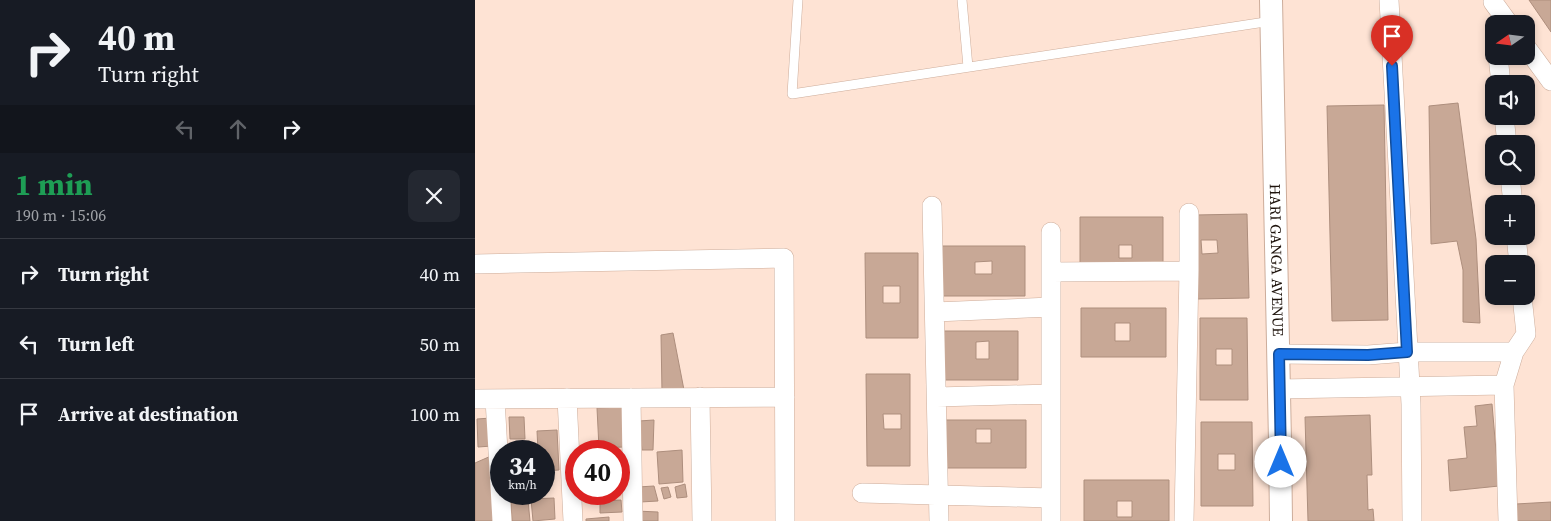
<!DOCTYPE html>
<meta charset="utf-8">
<style>
body{margin:0;font-family:"Source Serif 4",serif;background:#242831;color:#f1f3f6;height:100vh;display:flex;flex-direction:column;font-size:19px;white-space:nowrap}
*{box-sizing:border-box;margin:0}
p{font-size:16px;color:#9ea1a6}
.icon{flex:none;width:28px;height:28px;fill:none;stroke:currentColor;stroke-width:2;stroke-linecap:round;stroke-linejoin:round}
.map{position:relative;flex:1;overflow:hidden}
.side{display:flex;flex-direction:column;background:#171b24;width:475px}
.side>*{flex:none}
.guide{background:#171b24;color:#f1f3f6;overflow:hidden}
.needle{width:32px;rotate:256deg}
.fabs{position:absolute;left:1010px;top:15px;display:grid;gap:10px}
.fabs a{display:grid;place-items:center;width:50px;height:50px;border-radius:10px;background:#171b24;box-shadow:0 2px 8px #0003;font-size:25px}
.speed{position:absolute;left:15px;top:440px;display:flex;gap:10px;font-size:25px;font-weight:700;text-align:center}
.speed>*{display:grid;place-content:center;width:65px;height:65px;border-radius:50%;background:#171b24;box-shadow:0 2px 8px #0003;line-height:1}
.speed small{font-size:12px;font-weight:400}
.speed .limit{border:8px solid #d22;background:#fff;color:#111}
.pin{position:absolute;display:grid;place-items:center;width:42px;height:42px;color:#fff;margin:-51px -21px;border-radius:50% 50% 50% 0;rotate:-45deg;box-shadow:0 0 5px #0007}
.pin .icon{rotate:45deg}
.me{position:absolute;width:55px;margin:-28px;rotate:0deg;stroke-linejoin:round;filter:drop-shadow(0 0 4px #0008)}
.turn{display:flex;align-items:center;gap:18px;height:105px;padding:0 15px;font-size:22px}
.turn .icon{width:65px;height:65px;stroke-width:2.5}
.turn b{display:block;font-size:35px;line-height:42px}
.lanes{display:flex;align-items:center;height:48px;padding:0 15px;background:#0003;justify-content:center;gap:25px;direction:ltr}
.lanes .off{opacity:.35}
.round{display:grid;place-items:center;flex:none;width:52px;height:52px;border-radius:10px;background:#242831}
.overview{display:flex;align-items:center;justify-content:space-between;height:85px;padding:0 15px}
h1{font-size:30px;font-weight:700;line-height:38px;color:#1e9e55}
ul{padding:0;list-style:none}
li{display:flex;align-items:center;gap:15px;height:70px;padding:0 15px;border-top:1px solid #363941}
li div{flex:1}
li b{display:block;font-size:19px}
li em{font-style:normal}
main{display:flex;flex:1;min-height:0}
.map>svg:first-child{display:block}
.building{fill:#c8a896;stroke:#ad8e7d;fill-rule:evenodd}
.lines{fill:none;stroke-linecap:round;stroke-linejoin:round}
.service-casing{stroke:#cdad9b;stroke-width:10}
.minor-casing{stroke:#cdad9b;stroke-width:20}
.tertiary-casing{stroke:#cdad9b;stroke-width:24}
.service{stroke:#fff;stroke-width:9}
.minor{stroke:#fff;stroke-width:19}
.tertiary{stroke:#fff;stroke-width:22}
.route-casing{stroke:#114b97;stroke-width:12}
.route{stroke:#1a73e8;stroke-width:9}
.labels{text-anchor:middle;stroke-width:4;stroke-linejoin:round;paint-order:stroke}
.street-label{font-size:15px;fill:#1e130c;stroke:#fcf5f1}
</style>
<main>
<section class="side">
<div class="guide">
<div class="turn"><svg class="icon" aria-label="right" viewBox="0 0 24 24"><path d="M7 20v-9h11M14 6l5 5-5 5"/></svg><div><b>40 m</b>Turn right</div></div>
<div class="lanes"><svg class="icon off" aria-label="left" viewBox="0 0 24 24"><path d="M17 20v-9H6M10 6l-5 5 5 5"/></svg><svg class="icon off" aria-label="ahead" viewBox="0 0 24 24"><path d="M12 20V5M6 11l6-6 6 6"/></svg><svg class="icon" aria-label="right" viewBox="0 0 24 24"><path d="M7 20v-9h11M14 6l5 5-5 5"/></svg></div>
</div>
<div class="overview"><div><h1>1 min</h1><p>190 m · 15:06</p></div><a class="round"><svg class="icon" aria-label="close" viewBox="0 0 24 24"><path d="M6 6l12 12M18 6L6 18"/></svg></a></div>
<ul>
<li><svg class="icon" aria-label="right" viewBox="0 0 24 24"><path d="M7 20v-9h11M14 6l5 5-5 5"/></svg><div><b>Turn right</b></div><em>40 m</em></li>
<li><svg class="icon" aria-label="left" viewBox="0 0 24 24"><path d="M17 20v-9H6M10 6l-5 5 5 5"/></svg><div><b>Turn left</b></div><em>50 m</em></li>
<li><svg class="icon" aria-label="arrive" viewBox="0 0 24 24"><path d="M6 21V4h12l-3 4 3 4H6"/></svg><div><b>Arrive at destination</b></div><em>100 m</em></li>
</ul>
</section>
<div class="map">
<svg width="1076" height="521" viewBox="0 0 1076 521">
<rect width="100%" height="100%" fill="#fee3d4"/>
<path class="building" d="M1054,0H1076V32Z
M983,103L1001,239L1005,323L988,322V270L982,241L956,244L954,106Z
M909,105L913,320L857,321L852,106Z
M772,214L774,298L722,299L720,215ZM726,240H742L743,253L727,254Z
M605,217H688V265H605ZM644,245H657V258H644Z
M462,246H550V296H463ZM517,261V274H500V262Z
M390,253H443V338H391ZM408,286H425V303H408Z
M606,308H691V357H606ZM640,323H655V341H640Z
M725,318H772L773,400H725ZM741,349H757V365H741Z
M467,331H543V380H467ZM514,341V359H501V342Z
M198,333L209,390L187,392L186,335Z
M391,374H435V466H392ZM408,414H426V429H409Z
M1017,404L1024,486L975,491L973,460L992,458L989,427L1002,426L1000,406Z
M147,407L149,447L124,448L122,408Z
M895,415L897,475H892L893,510L898,509L899,521H833L830,417Z
M34,417H49L50,439H35Z
M16,418L17,446L3,447L2,419Z
M179,420L178,450H167L164,421Z
M467,420H551V468H467ZM501,429H516V443H501Z
M726,422H777L778,506H726ZM743,454H760V470H743Z
M82,430L84,470L69,471V451H63L62,431Z
M54,445V451H35V446Z
M207,450L208,482L184,484L182,452Z
M16,456L19,521H0V463Z
M609,480H694V521H609ZM642,501H657V517H642Z
M210,484L212,497L202,498L200,487Z
M179,486L183,501L165,502L163,487Z
M193,487L196,497L189,499L186,488Z
M79,498L80,519L58,521L56,499Z
M53,500L55,521H37L36,501Z
M146,500L147,512L125,513V501Z
M1076,502V521H1042L1041,504Z
M161,511L183,512V521H162Z
M134,517V521H111V519Z"/>
<g class="lines">
<g class="service-casing">
<path id="service" d="M323,0L317,94L797,21
M487,0L493,67"/>
</g>
<g class="minor-casing">
<path id="minor" d="M914,0L936,404L937,521
M1018,2L1034,24
M1051,47L1076,81
M1023,56L1026,84
M1029,116L1032,144
M1035,176L1038,204
M457,206L464,521
M714,213V271
M576,232V521
M1041,236L1044,264
M0,264L309,258L310,521
M576,272L714,271L709,521
M460,312L576,307
M804,354L893,355L932,352H1039L1051,334L1047,296
M804,389L1029,385
M225,397L227,521
M462,397L576,394
M92,398L98,521
M156,398L158,521
M0,399L310,397
M20,399L27,521
M387,493L576,498
M1033,521L1029,385L1039,352"/>
</g>
<g class="tertiary-casing">
<g id="tertiary">
<path id="s1" d="M796,0L805,442L806,521"/>
</g>
</g>
<use href="#service" class="service"/>
<use href="#minor" class="minor"/>
<use href="#tertiary" class="tertiary"/>
</g>
<g class="lines">
<g class="route-casing">
<path id="route" d="M806,462L804,354L893,355L932,352L917,66"/>
</g>
<use href="#route" class="route"/>
</g>
<g class="labels">
<g class="street-label">
<text dy="5" stroke="none"><textPath href="#s1" startOffset="260">HARI GANGA AVENUE</textPath></text>
</g>
</g>
</svg>
<div class="fabs">
<a><svg class="needle" viewBox="-14 -14 28 28"><path d="M0-13l5 13h-10z" fill="#e53935"/><path d="M0 13l5-13h-10z" fill="#9ea1a6"/></svg></a>
<a><svg class="icon" aria-label="sound" viewBox="0 0 24 24"><path d="M4 9h4l5-4v14l-5-4H4zM17 9q2 3 0 6"/></svg></a>
<a><svg class="icon" aria-label="search" viewBox="0 0 24 24"><circle cx="10" cy="10" r="6"/><path d="M15 15l6 6"/></svg></a>
<a>+</a>
<a>−</a>
</div>
<div class="speed"><div>34<small>km/h</small></div><div class="limit">40</div></div>
<div class="pin" style="left:917px;top:66px;background:#d93025"><svg class="icon" aria-label="arrive" viewBox="0 0 24 24"><path d="M6 21V4h12l-3 4 3 4H6"/></svg></div>
<svg class="me" style="left:806px;top:462px" viewBox="-20 -20 40 40"><circle r="19" fill="#fff"/><path d="M0-13L10 11 0 6-10 11z" fill="#1a73e8"/></svg>
</div>
</main>
